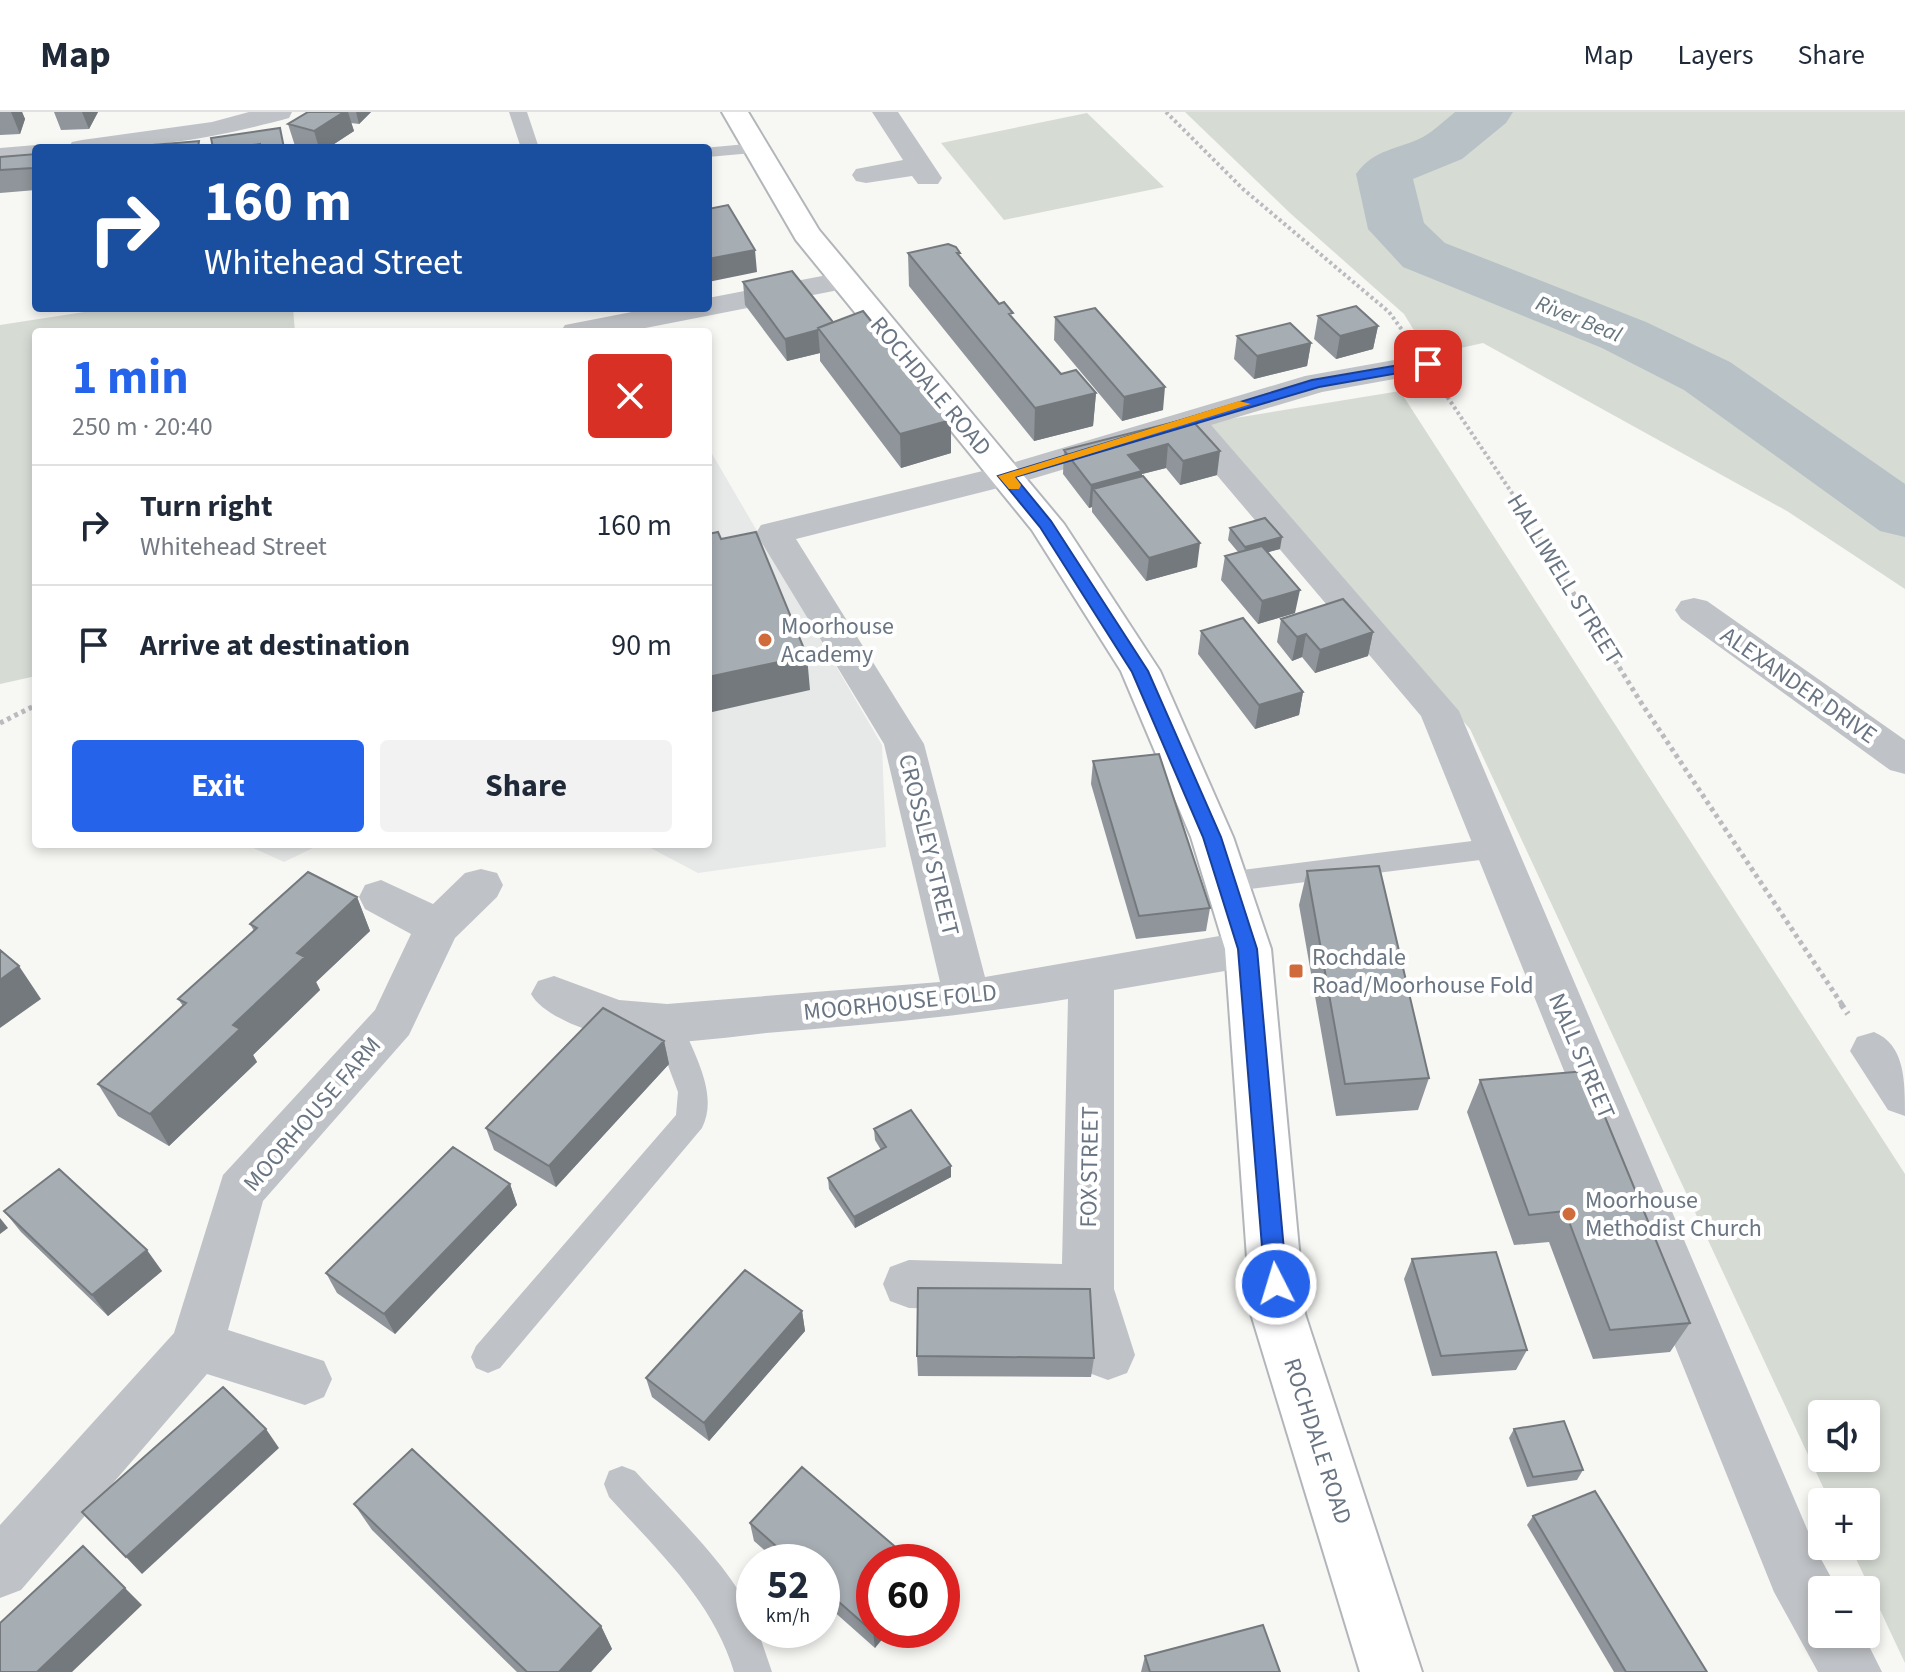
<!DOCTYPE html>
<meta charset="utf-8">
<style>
body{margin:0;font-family:"Source Sans 3",sans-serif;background:#f2f2f3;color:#1f2937;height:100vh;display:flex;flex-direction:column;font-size:30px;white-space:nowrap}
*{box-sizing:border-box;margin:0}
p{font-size:26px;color:#747a83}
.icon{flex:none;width:44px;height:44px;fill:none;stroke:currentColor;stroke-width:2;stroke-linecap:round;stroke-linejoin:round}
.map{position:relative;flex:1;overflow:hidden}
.side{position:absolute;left:32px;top:216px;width:680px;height:520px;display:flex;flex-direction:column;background:#fff;border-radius:8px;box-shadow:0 4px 12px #0003}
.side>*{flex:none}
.banner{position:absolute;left:32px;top:32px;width:680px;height:168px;border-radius:8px;box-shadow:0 4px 12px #0003;background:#1a4fa0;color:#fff;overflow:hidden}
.buttons{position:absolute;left:1808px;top:1288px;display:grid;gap:16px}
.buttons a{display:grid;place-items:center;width:72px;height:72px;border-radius:8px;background:#fff;box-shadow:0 4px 12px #0003;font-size:40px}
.speed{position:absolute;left:736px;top:1432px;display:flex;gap:16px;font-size:40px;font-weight:700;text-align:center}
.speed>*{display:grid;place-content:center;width:104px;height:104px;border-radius:50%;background:#fff;box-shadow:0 4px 12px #0003;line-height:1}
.speed small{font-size:20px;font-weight:400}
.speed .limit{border:12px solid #d22;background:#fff;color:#111}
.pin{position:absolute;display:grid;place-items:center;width:68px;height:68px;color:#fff;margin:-34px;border-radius:16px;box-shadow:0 4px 12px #0006}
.me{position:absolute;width:88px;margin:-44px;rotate:355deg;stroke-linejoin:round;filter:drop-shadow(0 0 6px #0008)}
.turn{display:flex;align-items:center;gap:28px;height:168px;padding:0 40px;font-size:36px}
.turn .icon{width:104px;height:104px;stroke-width:2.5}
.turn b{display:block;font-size:56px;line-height:68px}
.round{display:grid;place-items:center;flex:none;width:84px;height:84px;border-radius:8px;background:#f2f2f3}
.headline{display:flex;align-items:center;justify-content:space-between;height:136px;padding:0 40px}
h1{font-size:48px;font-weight:700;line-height:60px;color:#2563eb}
.button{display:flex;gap:16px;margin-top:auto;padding:16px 40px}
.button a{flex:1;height:92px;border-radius:8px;background:#2563eb;color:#fff;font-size:32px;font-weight:700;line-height:92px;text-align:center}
.button a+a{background:#f2f2f3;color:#1f2937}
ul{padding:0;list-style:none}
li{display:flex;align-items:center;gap:24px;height:120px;padding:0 40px;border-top:2px solid #e0e1e3}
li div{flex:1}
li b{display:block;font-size:30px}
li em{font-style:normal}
header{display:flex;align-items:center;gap:48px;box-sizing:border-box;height:112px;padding:0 40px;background:#fff;border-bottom:2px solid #e0e1e3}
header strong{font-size:38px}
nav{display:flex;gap:44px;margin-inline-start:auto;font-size:28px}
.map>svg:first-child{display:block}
.built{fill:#e7e9e8}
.green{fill:#d6dbd4;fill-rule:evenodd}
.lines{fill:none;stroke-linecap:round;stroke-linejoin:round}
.river{fill:#b8c1c6;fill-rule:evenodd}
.primary-casing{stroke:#b2b6ba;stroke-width:4}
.path-far2{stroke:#b9bbbe;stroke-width:4;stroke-dasharray:3 3;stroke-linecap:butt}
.path-far1{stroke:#b9bbbe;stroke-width:5;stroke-dasharray:4 4;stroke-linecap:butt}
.path{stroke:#b9bbbe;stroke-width:6;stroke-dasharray:5 5;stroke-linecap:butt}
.lane{fill:#bfc2c6;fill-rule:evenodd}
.street{fill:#bfc2c6;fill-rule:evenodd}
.primary{fill:#fff;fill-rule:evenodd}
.wall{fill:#8f959a}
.shaded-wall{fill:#74797d}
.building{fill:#a6adb3;stroke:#74797d;stroke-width:2}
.route{fill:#2563eb;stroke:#184099;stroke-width:2}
.slow{fill:#f59e0b}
.poi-dot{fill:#d06c3b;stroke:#fff;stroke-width:3}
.labels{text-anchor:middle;stroke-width:8;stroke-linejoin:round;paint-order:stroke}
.far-water-label{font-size:22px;font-style:italic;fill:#65757e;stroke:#fff}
.street-label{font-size:24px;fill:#697582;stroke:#fff}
.poi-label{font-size:24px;fill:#697582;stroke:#fff;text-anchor:start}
</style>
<header>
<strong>Map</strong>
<nav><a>Map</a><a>Layers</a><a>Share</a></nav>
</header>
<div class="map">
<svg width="1905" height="1560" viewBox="0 0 1905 1560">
<rect width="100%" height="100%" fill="#f7f7f4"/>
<path class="built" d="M708,335L882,633L886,735L698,761L643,732H708Z
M245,732H321L284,750Z"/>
<path class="green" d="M1185,0H1476L1430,33L1387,42L1366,55C1365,99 1385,126 1421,149L1622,232L1691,268L1905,420V477L1787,399L1483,231L1429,243L1404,202L1290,101Z
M1504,0H1905V387L1813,317L1690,240L1453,145L1415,122L1402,93L1401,72L1414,57L1466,33Z
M1087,1L1164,75L1004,108L941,31Z
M110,196H293L295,220H36V564L0,572V213Z
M1400,279L1905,1062V1551L1850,1434H1866V1390H1830L1470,617L1205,311ZM1822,1302H1866V1346H1822Z"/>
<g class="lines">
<path class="river" d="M1455,0H1513L1506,11L1462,47L1413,67L1424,111L1445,131L1646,210L1730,250L1905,372V425L1880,419L1684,278L1602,236L1403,155L1368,117L1356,62C1375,36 1398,38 1423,25C1434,19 1445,8 1455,0Z"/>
<g class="primary-casing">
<path id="primary" d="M722,0H748L819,118L1064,412L1160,559L1233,725L1271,837L1305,1202L1422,1560H1360L1251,1202L1225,837L1191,725L1121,559L1032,418L796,128Z"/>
</g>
<path class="path-far2" d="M1166,0L1243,77L1389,200L1405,222
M1444,280L1516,387"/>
<path class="path-far1" d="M1514,385L1640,589L1843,894
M0,611L36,593"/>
<path class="path" d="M1841,892L1848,902"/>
<path class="lane" d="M509,0H527L539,36H521Z
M758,31L767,36L764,40L708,45V36H703Z
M1496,726L1506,729L1510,736L1506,743L1496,746L1226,780L1216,777L1212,770L1216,763L1226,760Z
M667,899L678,903L682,911C694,943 719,982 702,1016L500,1256L488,1261L476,1256L471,1245L476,1234L676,1003L678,980L652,911L656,903Z
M622,1354L635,1359C664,1392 754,1476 754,1518L758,1519L772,1560H734C713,1489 657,1438 609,1385L604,1372L609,1359Z"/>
<path class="street" d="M249,0H292L289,6C207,28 152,36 68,36L72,30L82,28L212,10Z
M872,0H898L942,66L938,72H918L912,64L866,71L856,69L852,63L856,57L903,48Z
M36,33L46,36H36V49L0,52V36Z
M843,160L854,163L858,169L854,175L625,220H560L565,213L652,196H708V186Z
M1428,242L1439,245L1444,252L1439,259L1322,280L1211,313L1459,599L1816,1438L1838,1478H1822V1522H1863L1882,1560H1818L1774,1480L1421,604L1182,322L1018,371L796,427L924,632L985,865L1248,819L1264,825L1271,837L1264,849L1248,855L1114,878V1177L1135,1243L1127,1261L1108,1268L1089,1261L1068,1200L909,1196L890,1189L883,1172L890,1155L909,1148L1062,1152L1068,887C967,904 867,913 766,921C717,926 663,936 614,926C589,920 543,904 531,882L538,869L554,864L619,888L667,892L940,870L884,632L756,421L761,413L995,356L1305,264Z
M1694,486L1707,489L1905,628V662L1890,658L1681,507L1675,498L1681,489Z
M481,757L497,761L503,773L497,785L455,826L409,923L263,1089L228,1218L324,1249L332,1267L324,1285L305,1293L207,1262L21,1478L0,1486V1413L174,1221L223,1063L375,898L411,822L365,797L359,785L365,773L381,768L433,792L465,761Z
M1874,920C1905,933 1905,968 1905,1004L1888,998L1850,939L1857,925Z"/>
<use href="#primary" class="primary"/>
</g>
<path class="wall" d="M0,0H22L25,7L20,22L0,23Z
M54,0H98L89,17L61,18Z
M308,0H371L359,12L351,11L354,19L328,36H302L295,34L288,12Z
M36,42V78L0,81V45Z
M908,141L960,145L1061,262L1096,281L1093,314L1034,329L909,174Z
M743,170L833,210L951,341L901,356L820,249V241L787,249L745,193Z
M1318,204L1378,214L1373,237L1336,247L1314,227Z
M1055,205L1163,298L1122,309L1054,228Z
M1237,224L1311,231L1307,254L1254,267L1234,247Z
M1190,306L1217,363L1180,373L1166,356L1142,362V364L1197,455L1146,469L1092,400V395L1089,396L1063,362L1064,338Z
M1230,416L1280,437L1267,440L1295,501L1258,512L1221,468L1225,444L1238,440L1228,428Z
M1281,507L1373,520L1368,544L1315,561L1302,545L1292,549L1277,530Z
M1201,519L1303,580L1299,603L1255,617L1198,542Z
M1093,649L1210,796L1206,819L1136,827L1091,672Z
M1307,759L1429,966L1418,998L1336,1004L1299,793Z
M357,785L370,819L316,870L320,878L253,943L257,950L169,1034L118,1004L98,972L183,894L178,887L254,819L250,812Z
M664,929L669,952L556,1075L494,1038L486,1016Z
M1480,968L1690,1211L1670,1240L1593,1247L1549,1130L1514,1133L1467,1000Z
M874,1017L951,1065L855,1116L829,1077L828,1066L881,1038L875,1028Z
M510,1072L517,1093L395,1222L337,1181L326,1161Z
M4,1099L162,1159L108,1204L21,1120Z
M1412,1147L1527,1238L1516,1258L1432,1264L1404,1167Z
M802,1199L805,1219L709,1329L652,1285L646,1266Z
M917,1244L1094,1246L1091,1265L918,1264Z
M1514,1317L1583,1358L1577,1368L1527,1375L1509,1326Z
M354,1392L601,1514L612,1537L591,1560H517L372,1418Z
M1533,1404L1707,1560H1614L1527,1413Z
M750,1411L913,1450L875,1536L822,1489V1450H778L754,1429Z
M1145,1544L1280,1560H1141Z"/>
<path class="shaded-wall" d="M11,0H22L25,7L20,22Z
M82,0H98L89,17Z
M344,0H348L354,19L328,36H319L314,19Z
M356,0H371L359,12Z
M260,32L261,36H233Z
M36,45V64L33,56Z
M755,138L757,160L708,170V147Z
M1378,214L1373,237L1336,247L1340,224Z
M818,218L820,241L787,249L785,227Z
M1311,231L1307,254L1254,267L1257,244Z
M1165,275L1163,298L1122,309L1124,285Z
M1096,281L1093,314L1034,329L1035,296Z
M951,308V341L901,356L900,322Z
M1168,332L1166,356L1142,362L1140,382L1093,377L1092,395L1089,396L1091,373L1128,343Z
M1220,339L1217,363L1180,373L1183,349Z
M1282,425L1280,437L1244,447L1245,435Z
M1200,431L1197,455L1146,469L1149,446Z
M1300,478L1295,501L1258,512L1262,489Z
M1373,520L1368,544L1315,561L1320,538Z
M1306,522L1302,545L1292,549L1297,525Z
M807,544L810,578L708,601V565Z
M1303,580L1299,603L1255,617L1259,593Z
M357,785L370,819L316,870L320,878L253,943L257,950L169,1034L150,1002L233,913L297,841Z
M19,854L41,887L0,916V868Z
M664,929L669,952L556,1075L549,1054Z
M951,1054V1065L855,1116L854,1105Z
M510,1072L517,1093L395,1222L384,1202Z
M0,1106L8,1116L0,1122Z
M147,1138L162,1159L108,1204L92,1183Z
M802,1199L805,1219L709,1329L704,1311Z
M266,1317L279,1336L142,1462L126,1445Z
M83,1434L142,1493L72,1560H37Z
M601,1514L612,1537L591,1560H559Z
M875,1518H890L875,1536L873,1520Z"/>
<path class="building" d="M308,0H344L314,19L288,12Z
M280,16L284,36H260V32L233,36H213L211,26Z
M199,29L198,36H129V35Z
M36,42L33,56L0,58V45Z
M728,93L755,138L708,147V97Z
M948,132L956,135L960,141H957L999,192L1004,190L1013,201L1009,202L1061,262L1076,258L1096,281L1035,296L908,141Z
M792,159L833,210L818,216V218L785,227L743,170Z
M1356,194L1378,214L1340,224L1318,204Z
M1095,196L1165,275L1124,285L1055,205Z
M863,199L951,308L900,322L818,216Z
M1290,211L1311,231L1257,244L1237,224Z
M1190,306L1220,339L1183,349L1168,332L1128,343L1142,359L1091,373L1064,338Z
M1143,364L1200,431L1149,446L1093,377Z
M1265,406L1282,425L1245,435L1230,416Z
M718,420L721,427L756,420L807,544L708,565V422Z
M1262,434L1300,478L1262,489L1225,444Z
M1343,487L1373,520L1320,538L1306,522L1297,525L1281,507Z
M1243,506L1303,580L1259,593L1201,519Z
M1159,642L1210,796L1139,804L1093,649Z
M1379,754L1429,966L1345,972L1307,759Z
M308,760L357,785L297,841L305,845L233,913L240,917L150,1002L98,972L186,891L178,887L257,816L250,812Z
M0,838L19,854L0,868Z
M603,896L664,929L549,1054L486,1016Z
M1586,959L1690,1211L1610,1218L1565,1099L1529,1103L1480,968Z
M911,998L951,1054L854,1105L828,1066L886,1035L874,1017Z
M453,1035L510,1072L384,1202L326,1161Z
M59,1057L147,1138L92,1183L4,1099Z
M1496,1140L1527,1238L1441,1244L1412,1147Z
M745,1158L802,1199L704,1311L646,1266Z
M918,1176L1090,1177L1094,1246L917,1244Z
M223,1275L266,1317L126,1445L82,1400Z
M1564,1309L1583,1358L1533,1365L1514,1317Z
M412,1337L601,1514L559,1560H527L354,1392Z
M802,1355L913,1450H874L875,1518L873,1520L822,1475V1450H794L750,1411Z
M1595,1379L1707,1560H1626L1533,1404Z
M83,1434L125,1476L37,1560H0V1511Z
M1263,1513L1280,1560H1150L1145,1544Z"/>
<path class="route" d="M1428,248L1433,250V255L1319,275L1015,365L1051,409L1148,559L1221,725L1257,837L1287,1172L1284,1179L1276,1182L1268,1179L1265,1172L1238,837L1203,725L1132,560L1040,415L998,364L1312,268Z"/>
<path class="slow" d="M1239,289L1251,292L1015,365L1021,373L1019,377H1009L998,364Z"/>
<g class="poi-dot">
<circle cx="765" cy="528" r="8"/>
<rect x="1288" y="851" width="16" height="16" rx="4"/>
<circle cx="1569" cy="1102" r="8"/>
</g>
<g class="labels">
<g class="far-water-label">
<text transform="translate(1579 206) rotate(22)" y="8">River Beal</text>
</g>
<g class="street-label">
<text transform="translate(931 274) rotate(50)" y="8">ROCHDALE ROAD</text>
<text transform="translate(1565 467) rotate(58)" y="8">HALLIWELL STREET</text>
<text transform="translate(1799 573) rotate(35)" y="8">ALEXANDER DRIVE</text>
<text transform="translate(929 733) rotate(76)" y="8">CROSSLEY STREET</text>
<text transform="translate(900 890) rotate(-6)" y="8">MOORHOUSE FOLD</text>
<text transform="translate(1582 944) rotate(67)" y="8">NALL STREET</text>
<text transform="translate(312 1002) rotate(-49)" y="8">MOORHOUSE FARM</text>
<text transform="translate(1089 1055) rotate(-89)" y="8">FOX STREET</text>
<text transform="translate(1318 1329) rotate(72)" y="8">ROCHDALE ROAD</text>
</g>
<g class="poi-label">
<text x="781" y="522">Moorhouse<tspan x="781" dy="28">Academy</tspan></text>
<text x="1312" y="853">Rochdale<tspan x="1312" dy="28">Road/Moorhouse Fold</tspan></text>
<text x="1585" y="1096">Moorhouse<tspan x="1585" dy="28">Methodist Church</tspan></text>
</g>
</g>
</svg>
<div class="buttons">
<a><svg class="icon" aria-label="sound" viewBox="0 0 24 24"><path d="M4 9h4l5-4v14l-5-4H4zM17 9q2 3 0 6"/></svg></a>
<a>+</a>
<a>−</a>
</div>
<div class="speed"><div>52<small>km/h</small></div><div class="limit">60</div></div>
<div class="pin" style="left:1428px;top:252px;background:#d93025"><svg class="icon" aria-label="arrive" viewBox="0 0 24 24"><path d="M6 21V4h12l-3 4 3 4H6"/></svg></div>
<svg class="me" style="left:1276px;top:1172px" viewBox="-20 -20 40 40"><circle r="17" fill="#2563eb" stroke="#fff" stroke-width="3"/><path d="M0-11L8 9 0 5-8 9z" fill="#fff"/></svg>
<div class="banner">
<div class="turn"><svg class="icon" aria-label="right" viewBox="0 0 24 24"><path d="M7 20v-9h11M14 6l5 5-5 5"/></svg><div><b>160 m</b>Whitehead Street</div></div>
</div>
<section class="side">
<div class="headline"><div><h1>1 min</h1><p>250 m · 20:40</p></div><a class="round" style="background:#d93025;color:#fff"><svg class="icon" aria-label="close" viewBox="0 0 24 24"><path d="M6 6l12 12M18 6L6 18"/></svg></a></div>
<ul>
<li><svg class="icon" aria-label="right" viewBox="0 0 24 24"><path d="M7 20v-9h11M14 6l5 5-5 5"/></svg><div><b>Turn right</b><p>Whitehead Street</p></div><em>160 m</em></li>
<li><svg class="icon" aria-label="arrive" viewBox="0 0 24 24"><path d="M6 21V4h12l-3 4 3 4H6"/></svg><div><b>Arrive at destination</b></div><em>90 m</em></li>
</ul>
<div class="button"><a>Exit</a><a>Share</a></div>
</section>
</div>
